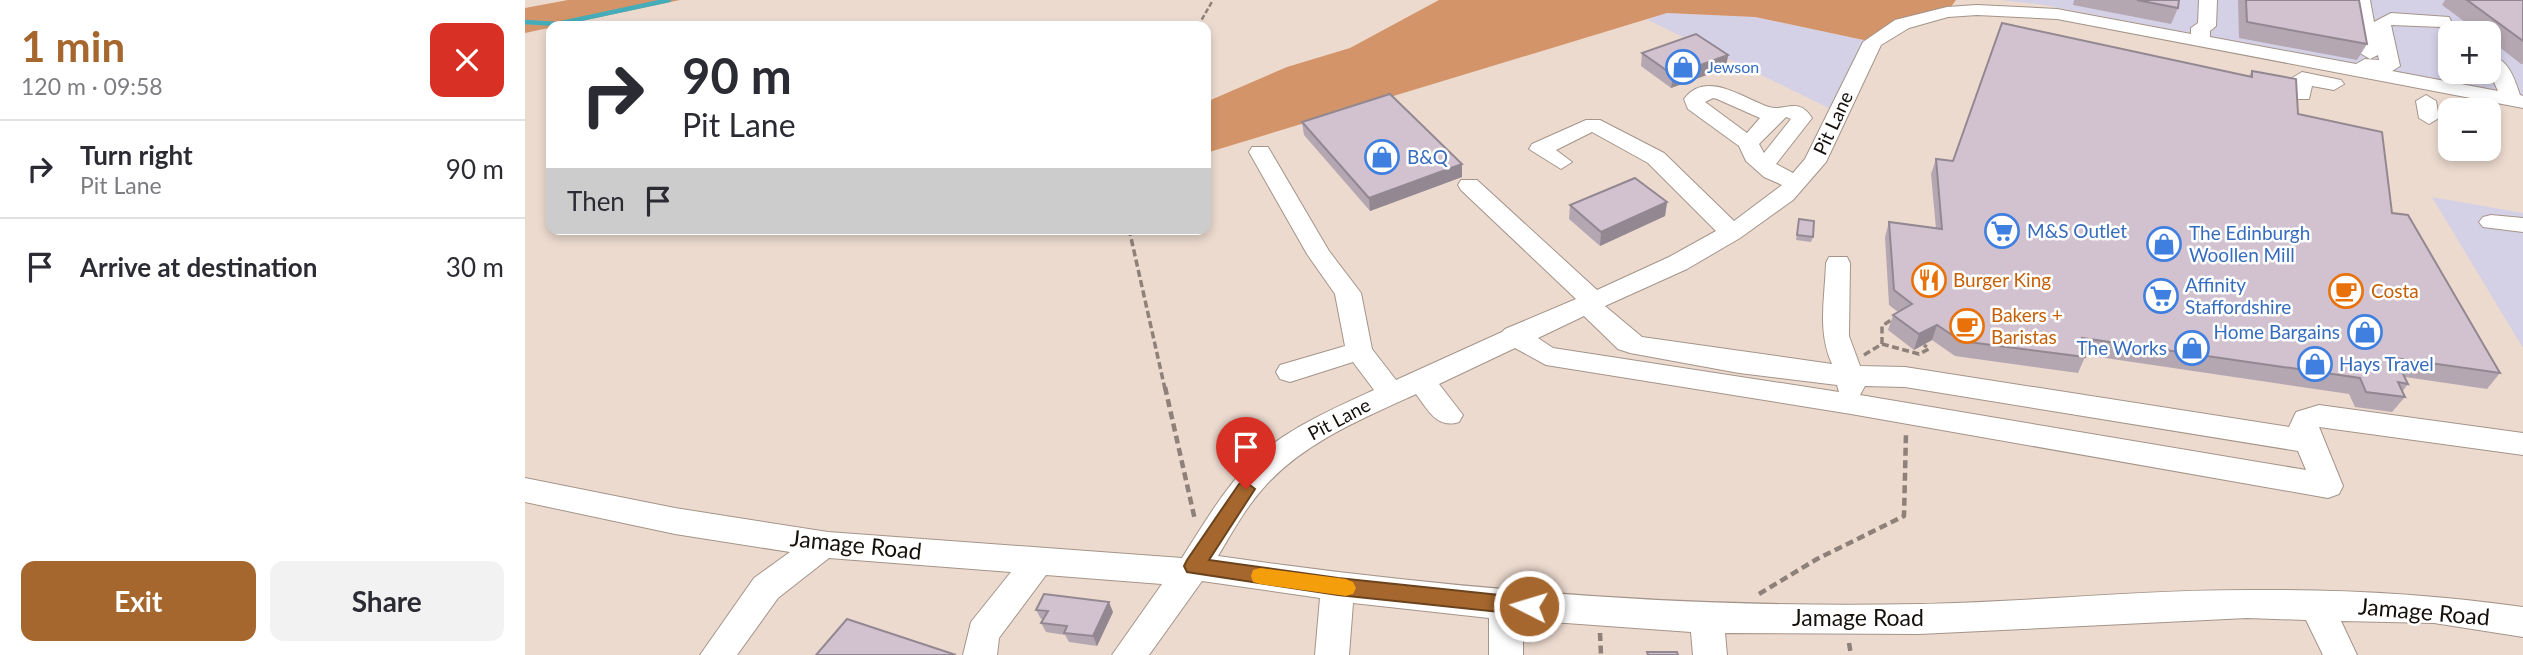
<!DOCTYPE html>
<meta charset="utf-8">
<style>
body{margin:0;font-family:Lato,sans-serif;background:#f2f2f3;color:#2b2b33;height:100vh;display:flex;flex-direction:column;font-size:26px;white-space:nowrap}
*{box-sizing:border-box;margin:0}
p{font-size:23px;color:#7c7c81}
.icon{flex:none;width:38px;height:38px;fill:none;stroke:currentColor;stroke-width:2;stroke-linecap:round;stroke-linejoin:round}
.map{position:relative;flex:1;overflow:hidden}
.sheet{display:flex;flex-direction:column;background:#fff;width:525px}
.sheet>*{flex:none}
.hud{position:absolute;left:21px;top:21px;width:665px;height:214px;border-radius:14px;box-shadow:0 4px 10px #0003;background:#fff;color:#2b2b33;overflow:hidden}
.buttons{position:absolute;left:1913px;top:21px;display:grid;gap:14px}
.buttons a{display:grid;place-items:center;width:63px;height:63px;border-radius:14px;background:#fff;box-shadow:0 4px 10px #0003;font-size:35px}
.pin{position:absolute;display:grid;place-items:center;width:60px;height:60px;color:#fff;margin:-72px -30px;border-radius:50% 50% 50% 0;rotate:-45deg;box-shadow:0 0 7px #0007}
.pin .icon{rotate:45deg}
.me{position:absolute;width:77px;margin:-38px;rotate:275deg;stroke-linejoin:round;filter:drop-shadow(0 0 5px #0008)}
.turn{display:flex;align-items:center;gap:24px;height:147px;padding:0 21px;font-size:32px}
.turn .icon{width:91px;height:91px;stroke-width:2.5}
.turn b{display:block;font-size:49px;line-height:60px}
.then{display:flex;align-items:center;height:66px;padding:0 21px;background:#0003;gap:14px;font-size:26px}
.round{display:grid;place-items:center;flex:none;width:74px;height:74px;border-radius:14px;background:#f2f2f3}
.headline{display:flex;align-items:center;justify-content:space-between;height:119px;padding:0 21px}
h1{font-size:42px;font-weight:700;line-height:52px;color:#a5672d}
.action{display:flex;gap:14px;margin-top:auto;padding:14px 21px}
.action a{flex:1;height:80px;border-radius:14px;background:#a5672d;color:#fff;font-size:28px;font-weight:700;line-height:80px;text-align:center}
.action a+a{background:#f2f2f3;color:#2b2b33}
ul{padding:0;list-style:none}
li{display:flex;align-items:center;gap:21px;height:98px;padding:0 21px;border-top:2px solid #e1e1e2}
li div{flex:1}
li b{display:block;font-size:26px}
li em{font-style:normal}
main{display:flex;flex:1;min-height:0}
.map>svg:first-child{display:block}
.industrial{fill:#d4d1e7;fill-rule:evenodd}
.forest{fill:#d39469}
.lines{fill:none;stroke-linecap:round;stroke-linejoin:round}
.stream{stroke:#45adb9;stroke-width:4.5}
.minor-casing{stroke:#a49489;stroke-width:2}
.path-far2{stroke:#8e8179;stroke-width:2.5;stroke-dasharray:5 2.5;stroke-linecap:butt}
.path-far1{stroke:#8e8179;stroke-width:3.5;stroke-dasharray:7 3.5;stroke-linecap:butt}
.path{stroke:#8e8179;stroke-width:4.5;stroke-dasharray:8 4.5;stroke-linecap:butt}
.minor{fill:#fff;fill-rule:evenodd}
.wall{fill:#b5a7b2}
.shaded-wall{fill:#938891}
.building{fill:#d2c2cf;stroke:#938891;stroke-width:2}
.route{fill:#a5672d;stroke:#6b431d;stroke-width:2}
.slow{fill:#f59e0b}
.labels{text-anchor:middle;stroke-width:5;stroke-linejoin:round;paint-order:stroke}
.far-shop-label{font-size:16px;fill:#366cbe;stroke:#fff;text-anchor:start}
.street-label{font-size:19px;fill:#16100c;stroke:#fff}
.shop-label{font-size:19px;fill:#366cbe;stroke:#fff;text-anchor:start}
.food-label{font-size:19px;fill:#c56008;stroke:#fff;text-anchor:start}
.near-street-label{font-size:23px;fill:#16100c;stroke:#fff}
</style>
<main>
<section class="sheet">
<div class="headline"><div><h1>1 min</h1><p>120 m · 09:58</p></div><a class="round" style="background:#d93025;color:#fff"><svg class="icon" aria-label="close" viewBox="0 0 24 24"><path d="M6 6l12 12M18 6L6 18"/></svg></a></div>
<ul>
<li><svg class="icon" aria-label="right" viewBox="0 0 24 24"><path d="M7 20v-9h11M14 6l5 5-5 5"/></svg><div><b>Turn right</b><p>Pit Lane</p></div><em>90 m</em></li>
<li><svg class="icon" aria-label="arrive" viewBox="0 0 24 24"><path d="M6 21V4h12l-3 4 3 4H6"/></svg><div><b>Arrive at destination</b></div><em>30 m</em></li>
</ul>
<div class="action"><a>Exit</a><a>Share</a></div>
</section>
<div class="map">
<svg width="1998" height="655" viewBox="0 0 1998 655">
<rect width="100%" height="100%" fill="#ecdacf"/>
<path class="industrial" d="M1476,0H1998V95L1961,91L1519,5ZM1925,33H1964V72H1925Z
M1142,13L1230,17L1348,42L1314,113L1121,19Z
M1907,197L1998,213V348Z"/>
<path class="forest" d="M43,0H155L0,33V8Z
M914,0H1431L1422,12L1348,42L1230,17L1142,13L681,153V102L762,67L825,48Z"/>
<g class="lines">
<path class="stream" d="M0,22L32,24L144,0"/>
<g class="minor-casing">
<path id="minor" d="M1674,0H1692L1691,26L1685,31V37L1831,64L1840,59L1854,60L1853,55L1845,59L1835,53L1827,0H1845L1849,22L1866,13L1924,17L1926,21L1924,25L1917,27L1866,25L1875,66L1867,71L1973,91L1964,71V55C1984,59 1989,78 1995,95L1998,96V108L1532,19L1452,15L1423,17L1384,28L1356,45L1301,162L1268,200L1215,238L1162,269L1080,306L1117,337L1307,364C1292,331 1300,298 1301,263L1304,257H1322L1325,263L1324,336L1335,366L1380,367L1764,427L1771,412L1794,405L1998,433V455L1794,427L1818,486L1814,494L1803,498L1326,414L1021,365L990,348L914,384L938,415L934,422C912,429 903,410 891,394C839,418 782,441 742,484C722,505 708,531 693,556C925,589 1159,609 1394,604C1504,602 1613,590 1723,590C1815,589 1907,594 1998,607V637L1909,623L1816,621L1832,655H1798L1781,620L1722,618L1394,634L1200,633L1202,655H1168L1166,632L998,620V655H964V618L828,603L824,655H790L795,598L677,581L624,655H587L637,584L521,575L474,638L472,655H438L446,622L486,572L304,558L253,598L212,655H175L229,578L265,552L150,534L0,502V478L150,508L303,532L657,558C676,528 695,496 719,469C754,432 803,411 849,390L828,362L765,382L755,379L751,372L755,365L820,346L810,294L782,254L724,152L727,147H743L804,251L836,293L847,349L871,380L977,332L980,329L1051,299L936,190L933,185L936,180H952L1072,290L1144,257L1191,231L1123,163L1067,132L1031,150L1047,162L1036,169L1004,149L1007,144L1061,120H1075L1139,153L1209,221L1257,185L1239,177L1221,161L1214,146L1163,109L1159,99C1181,69 1219,99 1244,107C1260,112 1273,96 1287,118L1251,164L1268,173L1280,159L1338,42L1370,20L1422,7L1452,5L1532,9L1666,34V28L1673,23ZM1188,98L1192,99L1235,118L1222,133L1180,102ZM1261,117L1266,119L1239,153L1234,144ZM1059,316L1093,349L1105,353L1214,373L1312,385L1314,392L1028,348L1013,338ZM1340,386L1380,387L1773,451L1781,470L1335,395Z
M1777,72L1816,80L1819,84L1809,90L1787,86L1784,99H1770L1767,78Z
M1901,95L1911,101L1914,118L1904,124L1894,118L1891,101Z
M1966,215L1998,218V232L1958,227L1954,222L1958,217Z"/>
</g>
<path class="path-far2" d="M673,26L688,0"/>
<path class="path-far1" d="M604,229L640,389
M1357,344V326L1366,320L1369,323
M1339,355L1357,344L1394,354L1404,349L1399,345"/>
<path class="path" d="M640,387L670,520
M1234,594L1292,559L1379,516L1381,433
M1075,633L1076,655
M1324,643L1326,655"/>
<use href="#minor" class="minor"/>
</g>
<path class="wall" d="M1549,0H1654L1653,8L1646,24L1548,5Z
M1713,0H1834L1842,44L1832,60L1714,38Z
M1920,0H1998V64H1996L1964,39V33H1955L1917,5Z
M1117,53L1203,55L1201,68L1146,88L1116,66Z
M1727,71L1773,114L1867,213L1975,373L1962,389L1880,377L1883,384L1877,392L1880,397L1867,412L1830,407L1824,394L1560,355V357L1553,373L1430,356L1407,340L1389,350L1363,330L1368,315L1373,312L1364,305L1360,237L1364,222L1411,229L1406,174L1411,159L1428,161L1724,76Z
M777,122L937,177L845,211L779,135Z
M1142,202L1140,216L1075,246L1044,219L1045,205Z
M1274,219L1288,237L1286,242L1271,240Z
M511,610L588,612L572,646L544,642L540,635L521,632L516,623L518,619H516Z"/>
<path class="shaded-wall" d="M1203,55L1201,68L1146,88L1148,75Z
M937,164V177L845,211L844,198Z
M1142,202L1140,216L1075,246L1076,232Z
M1412,325L1407,340L1389,350L1394,334Z
M584,602L588,612L572,646L568,636Z"/>
<path class="building" d="M1612,0H1654L1653,8Z
M1721,0H1834L1842,44L1722,22Z
M1942,0H1998V41Z
M1477,23L1727,77V71L1771,79L1773,114L1857,132L1867,213L1883,215L1975,373L1870,358L1883,384L1873,382L1880,397L1841,392L1835,378L1557,338L1560,357L1436,341L1412,325L1394,334L1368,315L1387,304L1369,290L1364,222L1417,229L1411,159L1428,161Z
M1171,34L1203,55L1148,75L1117,53Z
M865,94L937,164L844,198L777,122Z
M1110,178L1142,202L1076,232L1045,205Z
M1274,219L1289,221L1288,237L1272,235Z
M519,594L584,602L568,636L539,633L542,626L516,623L523,611L511,610Z
M322,619L431,655H291Z
M1122,652H1152L1153,655H1123Z"/>
<path class="route" d="M721,482L730,489L684,560L813,578L1004,598L1011,600L1014,606L1011,613L1004,615L813,595L662,572L659,566L662,560L714,484Z"/>
<path class="slow" d="M735,568L821,579L828,582L831,588L828,594L821,596L735,584L728,582L726,576L728,570Z"/>
<defs>
<g id="shop-ring" transform="scale(1.75)"><circle r="9.5" fill="#fff" stroke="#3f7fe0" stroke-width="1.5"/><path d="M-5-2.5h2.3a2.7 3.5 0 0 1 5.4 0H5L5.5 6h-11ZM-1.5-2.5h3a1.5 2.3 0 0 0-3 0Z" fill="#3f7fe0"/></g>
<g id="supermarket-ring" transform="scale(1.75)"><circle r="9.5" fill="#fff" stroke="#3f7fe0" stroke-width="1.5"/><path d="M-6-5.5h2.5l.6 2H6L4.5 2H-2.5L-4.4-4H-6ZM-1.5 3.2a1.3 1.3 0 1 0 .1 0ZM3 3.2a1.3 1.3 0 1 0 .1 0Z" fill="#3f7fe0"/></g>
<g id="restaurant-ring" transform="scale(1.75)"><circle r="9.5" fill="#fff" stroke="#e8710a" stroke-width="1.5"/><path d="M-5-6h1v4h1v-4h1v4h1v-4h1v5L-1.5 .5V6h-2V.5L-5-1ZM5-6V6H3V1.5H1.5Q1.5-4 5-6Z" fill="#e8710a"/></g>
<g id="cafe-ring" transform="scale(1.75)"><circle r="9.5" fill="#fff" stroke="#e8710a" stroke-width="1.5"/><path d="M-5.5-4.5H6V0H3Q3 3.5 0 3.5H-2.5Q-5.5 3.5-5.5 0ZM3-3.2v2h1.7v-2ZM-6 4.5H4V6H-6Z" fill="#e8710a"/></g>
</defs>
<g fill-rule="evenodd">
<use href="#shop-ring" x="1158" y="67"/>
<use href="#shop-ring" x="857" y="157"/>
<use href="#supermarket-ring" x="1477" y="231"/>
<use href="#shop-ring" x="1639" y="244"/>
<use href="#restaurant-ring" x="1404" y="280"/>
<use href="#cafe-ring" x="1821" y="291"/>
<use href="#supermarket-ring" x="1636" y="296"/>
<use href="#cafe-ring" x="1442" y="326"/>
<use href="#shop-ring" x="1840" y="332"/>
<use href="#shop-ring" x="1667" y="348"/>
<use href="#shop-ring" x="1790" y="364"/>
</g>
<g class="labels">
<g class="far-shop-label">
<text x="1182" y="73">Jewson</text>
</g>
<g class="street-label">
<text transform="translate(1308 123) rotate(-65)" y="7">Pit Lane</text>
<text transform="translate(814 419) rotate(-28)" y="7">Pit Lane</text>
</g>
<g class="shop-label">
<text x="882" y="164">B&amp;Q</text>
<text x="1502" y="238">M&amp;S Outlet</text>
<text x="1664" y="240">The Edinburgh<tspan x="1664" dy="22">Woollen Mill</tspan></text>
<text x="1660" y="292">Affinity<tspan x="1660" dy="22">Staffordshire</tspan></text>
<text x="1815" y="339" text-anchor="end">Home Bargains</text>
<text x="1642" y="355" text-anchor="end">The Works</text>
<text x="1814" y="371">Hays Travel</text>
</g>
<g class="food-label">
<text x="1428" y="287">Burger King</text>
<text x="1846" y="298">Costa</text>
<text x="1466" y="322">Bakers +<tspan x="1466" dy="22">Baristas</tspan></text>
</g>
<g class="near-street-label">
<text transform="translate(331 545) rotate(6)" y="8">Jamage Road</text>
<text transform="translate(1899 612) rotate(5)" y="8">Jamage Road</text>
<text x="1333" y="626">Jamage Road</text>
</g>
</g>
</svg>
<div class="buttons">
<a>+</a>
<a>−</a>
</div>
<div class="pin" style="left:721px;top:489px;background:#d93025"><svg class="icon" aria-label="arrive" viewBox="0 0 24 24"><path d="M6 21V4h12l-3 4 3 4H6"/></svg></div>
<svg class="me" style="left:1004px;top:606px" viewBox="-20 -20 40 40"><circle r="17" fill="#a5672d" stroke="#fff" stroke-width="3"/><path d="M0-11L8 9 0 5-8 9z" fill="#fff"/></svg>
<div class="hud">
<div class="turn"><svg class="icon" aria-label="right" viewBox="0 0 24 24"><path d="M7 20v-9h11M14 6l5 5-5 5"/></svg><div><b>90 m</b>Pit Lane</div></div>
<div class="then">Then<svg class="icon" aria-label="arrive" viewBox="0 0 24 24"><path d="M6 21V4h12l-3 4 3 4H6"/></svg></div>
</div>
</div>
</main>
